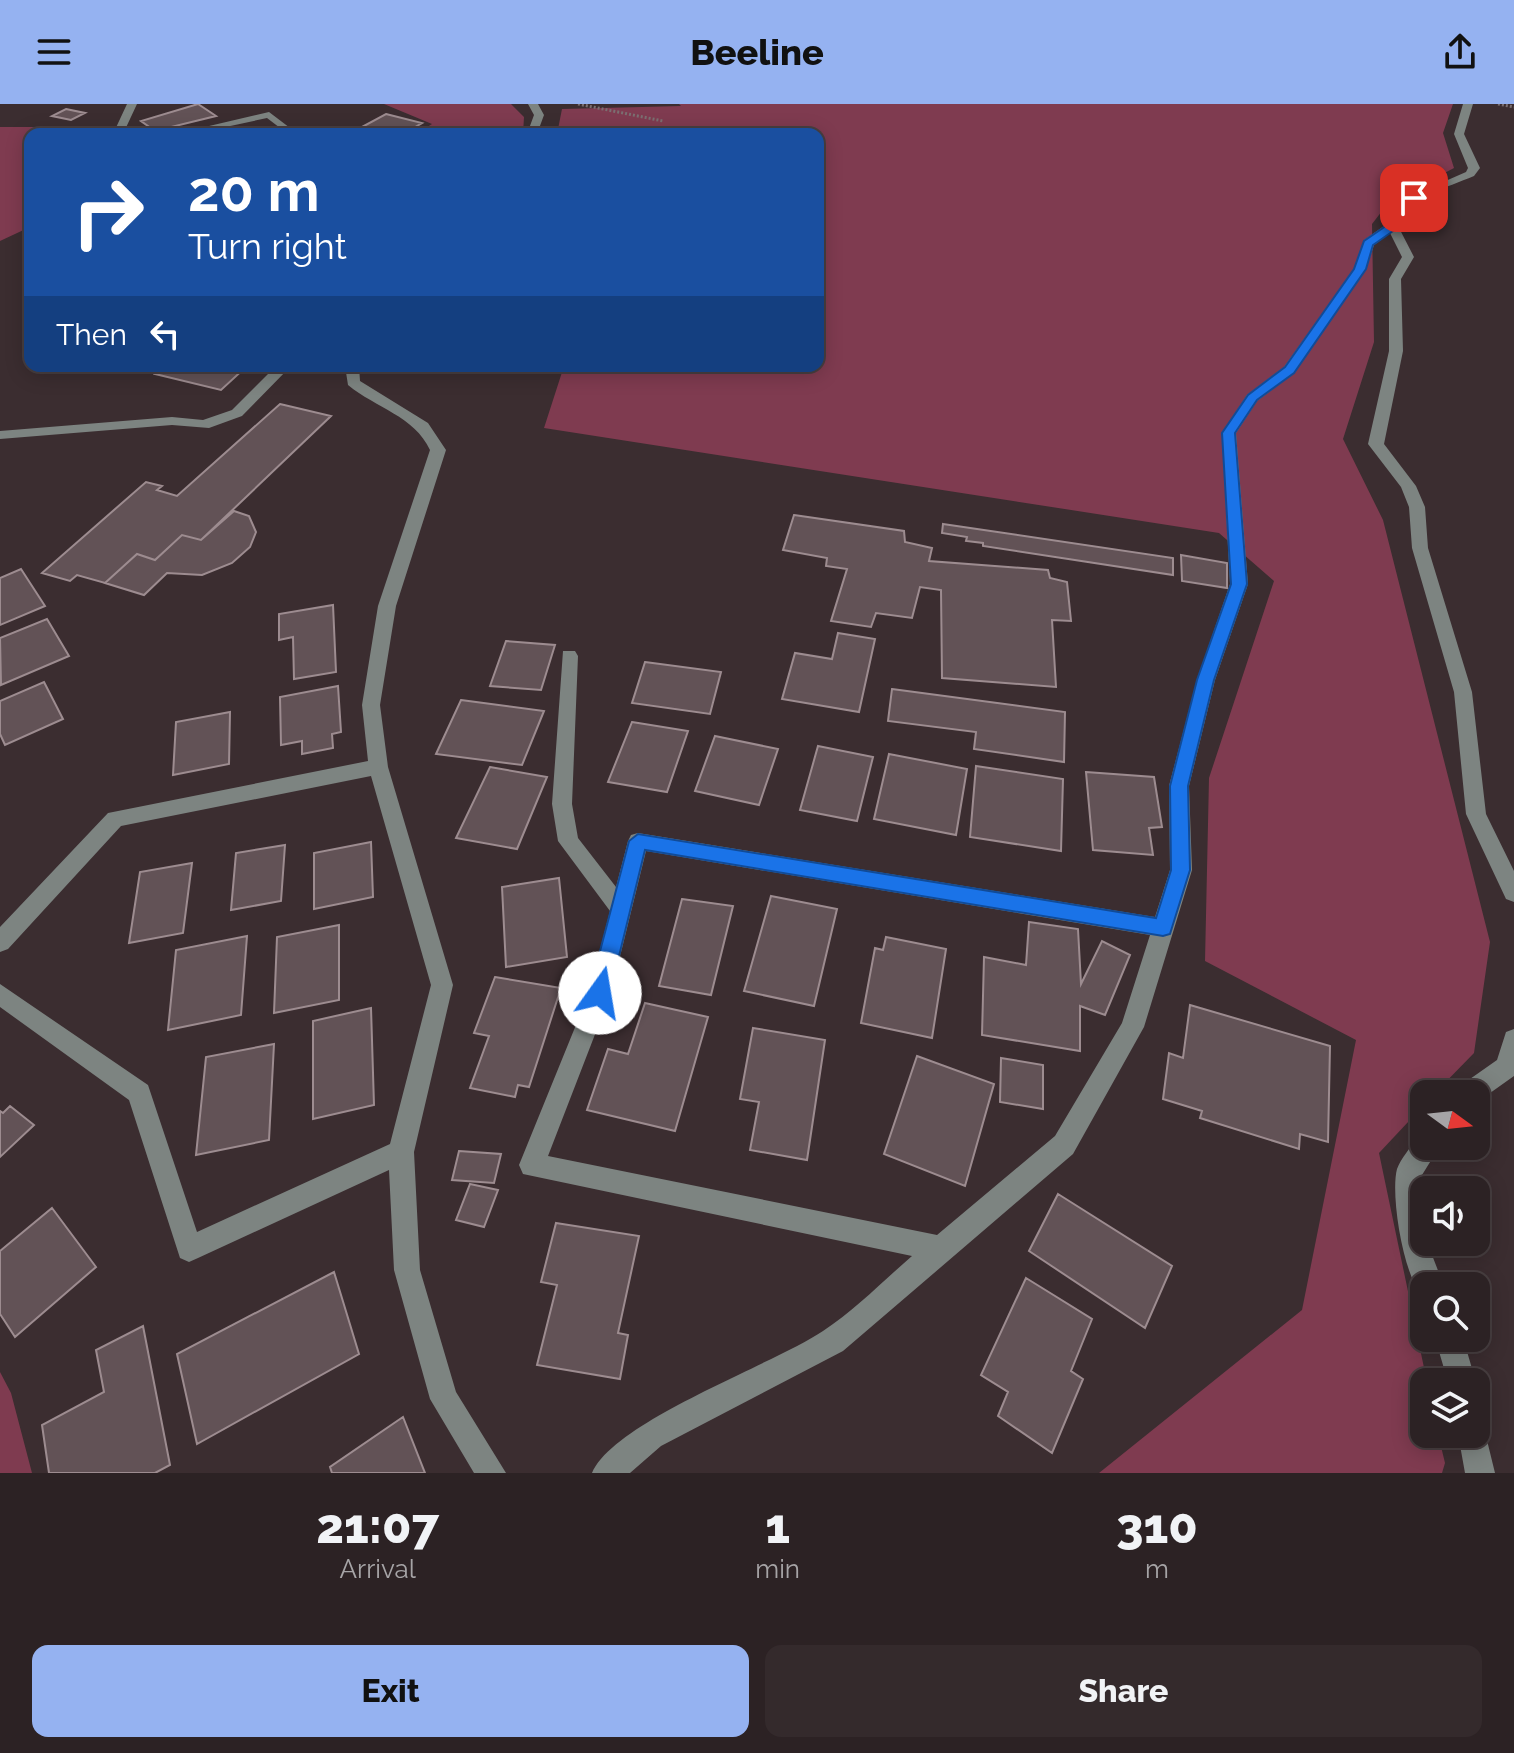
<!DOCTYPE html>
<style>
body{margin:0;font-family:Raleway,sans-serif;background:#342a2c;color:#f1f3f6;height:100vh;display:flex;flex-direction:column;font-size:30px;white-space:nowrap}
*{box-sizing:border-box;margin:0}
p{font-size:26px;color:#a6a4a6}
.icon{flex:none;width:44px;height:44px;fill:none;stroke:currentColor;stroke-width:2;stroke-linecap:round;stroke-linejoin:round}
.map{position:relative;height:1369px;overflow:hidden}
.panel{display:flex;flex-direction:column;background:#2c2224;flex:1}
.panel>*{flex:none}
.guide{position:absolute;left:24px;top:24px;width:800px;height:244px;border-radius:16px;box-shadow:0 4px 20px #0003,0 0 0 2px #483f41;background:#1a4fa0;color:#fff;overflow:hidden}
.needle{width:52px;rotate:105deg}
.tools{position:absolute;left:1410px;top:976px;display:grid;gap:16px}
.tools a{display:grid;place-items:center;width:80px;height:80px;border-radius:16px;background:#2c2224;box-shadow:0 4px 20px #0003,0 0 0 2px #483f41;font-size:40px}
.pin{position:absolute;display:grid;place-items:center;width:68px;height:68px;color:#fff;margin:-34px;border-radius:16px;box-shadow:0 4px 12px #0006}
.me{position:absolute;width:88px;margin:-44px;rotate:13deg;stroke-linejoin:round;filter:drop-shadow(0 0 6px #0008)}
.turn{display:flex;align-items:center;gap:28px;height:168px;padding:0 32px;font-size:36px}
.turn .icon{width:104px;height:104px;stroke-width:2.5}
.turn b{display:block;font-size:56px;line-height:68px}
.then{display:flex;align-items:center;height:76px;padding:0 32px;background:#0003;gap:16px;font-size:30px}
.eta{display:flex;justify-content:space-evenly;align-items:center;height:136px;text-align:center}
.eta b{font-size:48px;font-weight:800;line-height:56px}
.button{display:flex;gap:16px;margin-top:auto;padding:16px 32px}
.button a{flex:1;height:92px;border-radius:16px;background:#95b2f1;color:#111;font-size:32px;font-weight:800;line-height:92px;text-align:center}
.button a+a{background:#342a2c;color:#f1f3f6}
header{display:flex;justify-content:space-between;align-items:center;height:104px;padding:0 32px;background:#95b2f1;color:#111;font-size:36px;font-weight:800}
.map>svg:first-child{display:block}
.green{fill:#7f3b50}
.building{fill:#625256;stroke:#9d8c90;stroke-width:2}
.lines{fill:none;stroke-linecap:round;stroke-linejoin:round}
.path{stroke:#7b6f71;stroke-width:3;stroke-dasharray:2 2;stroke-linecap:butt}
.minor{fill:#7d8481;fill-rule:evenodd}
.route{fill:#1a73e8;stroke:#114b97;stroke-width:2}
</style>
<header><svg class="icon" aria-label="menu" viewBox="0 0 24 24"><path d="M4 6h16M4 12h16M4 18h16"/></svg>Beeline<svg class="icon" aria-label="share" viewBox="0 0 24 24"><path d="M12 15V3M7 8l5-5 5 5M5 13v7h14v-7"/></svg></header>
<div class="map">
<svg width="1514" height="1369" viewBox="0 0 1514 1369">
<rect width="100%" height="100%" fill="#3b2d30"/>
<path class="green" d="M384,0H511L524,13L523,30H416L432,20Z
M679,0H1453L1443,29L1454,64L1389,98L1372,120L1374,238L1343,335L1383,416L1490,838L1474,949L1434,990H1424V1001L1379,1049L1427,1278H1424V1330H1438L1445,1359L1442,1369H1099L1302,1206L1356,936L1205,857L1209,674L1274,477L1219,429L544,324L564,262H818V30H557L562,5L681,2Z
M0,23H101L107,30H30V123L0,137Z
M0,1268L11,1289L32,1369H0Z"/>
<path class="building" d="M198,0L216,12L155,27L141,17Z
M66,5L85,9L71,16L52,12Z
M386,10L422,19L403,30H349Z
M165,262H247L221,286L155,270Z
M280,300L331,312L201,436L182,431L155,456L137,450L105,479L77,471L70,477L42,469L146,378L162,382L157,386L177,392Z
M234,407L249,412L256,428L250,443L232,459L202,471L167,469L144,491L105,479L137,450L155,456L182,431L201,436Z
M794,411L904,427L905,438L932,444L929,457L1048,466L1050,474L1067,478L1071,517L1052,516L1056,583L942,574L941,486L920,483L912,514L876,509L871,523L831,517L847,465L826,462L827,454L783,446Z
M943,420L1173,454V471L983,442V439L966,437L967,433L942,429Z
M1181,451L1227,459V484L1182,477Z
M21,465L45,502L0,521V474Z
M333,501L336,568L294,575L293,533L279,536V510Z
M47,515L69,552L1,581L0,534Z
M838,529L875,535L859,608L782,595L795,549L832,555Z
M506,537L555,541L541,586L490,582Z
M645,558L721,568L710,610L632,599Z
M44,578L63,615L5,641L0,630V597Z
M338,582L341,628L332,630L333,644L302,650V637L281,641L280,593Z
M892,585L1065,608L1064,658L974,645L976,628L888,617Z
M461,596L544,607L522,661L436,650Z
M230,608L229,660L173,671L176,618Z
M632,618L688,627L667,688L608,678Z
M715,632L778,645L759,701L695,687Z
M818,642L873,653L857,717L800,706Z
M889,650L967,665L956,731L874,715Z
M976,662L1063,675L1061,747L970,733Z
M490,663L547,673L517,745L456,734Z
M1086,668L1154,673L1162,723L1149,724L1153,751L1093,746Z
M371,738L373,793L314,805V749Z
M285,741L281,797L231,806L236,749Z
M192,759L183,829L129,839L140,768Z
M559,774L567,853L506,863L502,783Z
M771,792L837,805L814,902L744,887Z
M682,795L733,802L711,891L659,882Z
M1029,818L1078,825L1081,880L1102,837L1130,851L1105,911L1080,902V947L982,931L984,853L1026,861Z
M339,821V896L274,909L277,833Z
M247,832L241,911L168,926L176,846Z
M886,833L946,845L932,934L861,919L875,844L883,846Z
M495,873L561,884L529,983L518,981L515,993L470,984L489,932L474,929Z
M645,899L708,913L675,1027L587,1006L608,945L628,950Z
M1190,901L1330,942L1328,1038L1300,1030L1299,1045L1200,1014L1202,1007L1163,995L1169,949L1183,954Z
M371,904L374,1001L313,1015V917Z
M753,924L825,936L807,1056L750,1046L759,998L740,995Z
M274,940L269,1036L196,1051L206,953Z
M917,952L994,980L965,1082L884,1050Z
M1001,954L1043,961V1005L1000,998Z
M10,1002L34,1021L0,1053V1007L3,1009Z
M459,1047L501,1050L494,1079L452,1076Z
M470,1080L498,1086L484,1123L456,1116Z
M1058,1090L1172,1162L1145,1224L1029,1147Z
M52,1104L96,1163L15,1233L0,1210V1147Z
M556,1119L639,1132L618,1229L628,1231L620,1275L537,1261L557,1181L541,1178Z
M334,1168L359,1250L197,1340L177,1250Z
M1026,1174L1092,1215L1071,1267L1083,1275L1052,1349L998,1312L1008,1288L981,1271Z
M143,1222L170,1361L155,1369H49L42,1321L104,1288L96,1246Z
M403,1313L425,1369H332L330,1363Z"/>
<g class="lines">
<path class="path" d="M578,0L663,17
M1498,0L1514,3"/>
<path class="minor" d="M127,0H137L123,30H113Z
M528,0H538L544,11L537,30H527L534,11Z
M1463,0H1473L1464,30L1480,64L1474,72C1446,84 1411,92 1398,122L1414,153L1401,175L1403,247L1384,340L1416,382L1425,403L1428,444L1472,588L1486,710L1514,767V798L1506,795L1466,710L1454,588L1412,444L1409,403L1401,383L1368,340L1389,247V175L1402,153L1390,129L1374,141L1366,165L1294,269L1257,297L1236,329L1248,480L1215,576L1189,682L1192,766L1144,923L1073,1050L843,1247L661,1342L630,1369H592C614,1317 772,1261 823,1227C855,1206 883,1177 912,1152L523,1070L519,1061L589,889L610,807L558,737L552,700L563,547H575L578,552L572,700L578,734L616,783L628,737L631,731L638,729L1155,813L1170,766L1169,682L1197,576L1230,480L1222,329L1247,291L1284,263L1354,165L1364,136L1387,120L1393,109L1409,93L1466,68L1468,64L1454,30ZM646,747L1150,831L1122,919L1055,1032L937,1131L548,1052L611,889Z
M269,8L298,30H288L267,14L193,30H175Z
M276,262H291L242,312L209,324L172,321L0,335V327L172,313L203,316L232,306Z
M345,262H359L360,277L428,319L446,346L396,502L380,601L388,663L453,881L414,1048L420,1166L456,1288L506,1369H474L430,1295L394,1166L389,1066L198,1154L189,1158L180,1154L129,996L0,903V880L148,981L197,1128L390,1040L431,881L371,672L121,722L8,845L0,848V823L108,709L368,657L362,601L378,502L430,346C414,312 376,304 348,281Z
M1514,925V972L1476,999V990H1457L1460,982L1497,956L1506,928Z
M1424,1031V1042H1440L1422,1071L1424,1138H1427L1444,1182H1424V1193C1404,1177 1390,1091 1397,1065C1401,1054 1411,1043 1418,1033Z
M1435,1234H1463L1476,1278V1279L1448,1278Z
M1476,1317L1483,1320L1495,1369H1465L1458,1330H1476Z"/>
</g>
<path class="route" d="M1410,92L1419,94L1400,112L1396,125L1373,141L1366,165L1294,269L1257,296L1235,329L1247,480L1214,576L1188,682L1190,766L1170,830L1163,832L645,746L610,889L607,896H592L589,889L629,737L638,730L1156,814L1171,766L1170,682L1197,576L1231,480L1222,329L1248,291L1285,263L1354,165L1364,137L1387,121L1391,109Z"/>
</svg>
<div class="tools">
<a><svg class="needle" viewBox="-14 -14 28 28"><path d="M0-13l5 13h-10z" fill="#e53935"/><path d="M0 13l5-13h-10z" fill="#a6a4a6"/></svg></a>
<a><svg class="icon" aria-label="sound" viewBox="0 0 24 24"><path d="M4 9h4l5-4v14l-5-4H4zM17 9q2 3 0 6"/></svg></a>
<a><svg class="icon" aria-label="search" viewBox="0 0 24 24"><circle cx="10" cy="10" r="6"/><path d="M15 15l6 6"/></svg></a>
<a><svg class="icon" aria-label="layers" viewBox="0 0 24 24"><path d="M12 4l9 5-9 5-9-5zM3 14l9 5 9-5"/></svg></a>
</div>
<div class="pin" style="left:1414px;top:94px;background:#d93025"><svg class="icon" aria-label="arrive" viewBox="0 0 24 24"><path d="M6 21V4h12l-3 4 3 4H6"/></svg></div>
<svg class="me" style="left:600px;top:889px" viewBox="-20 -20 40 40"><circle r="19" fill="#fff"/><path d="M0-13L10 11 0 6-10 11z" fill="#1a73e8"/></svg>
<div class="guide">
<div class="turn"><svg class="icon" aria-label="right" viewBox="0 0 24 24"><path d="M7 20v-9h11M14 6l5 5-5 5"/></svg><div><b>20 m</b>Turn right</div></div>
<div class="then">Then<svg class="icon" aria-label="left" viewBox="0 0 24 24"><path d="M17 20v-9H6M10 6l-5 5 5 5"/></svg></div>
</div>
</div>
<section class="panel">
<div class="eta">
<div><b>21:07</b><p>Arrival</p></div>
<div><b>1</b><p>min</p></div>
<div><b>310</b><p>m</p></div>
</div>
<div class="button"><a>Exit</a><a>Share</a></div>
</section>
